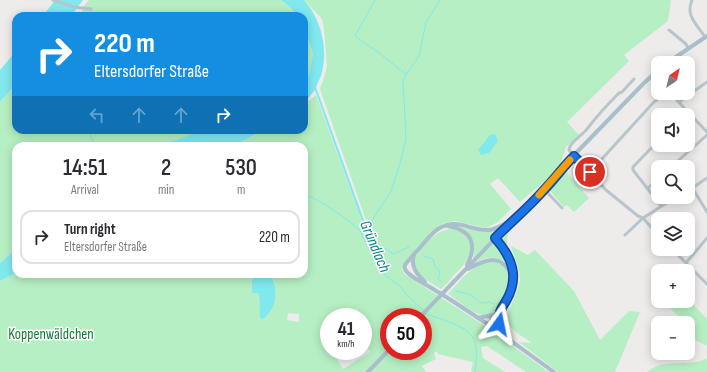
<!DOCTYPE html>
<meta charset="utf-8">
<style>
body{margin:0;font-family:"Sofia Sans Condensed",sans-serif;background:#f2f2f3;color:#2b2b33;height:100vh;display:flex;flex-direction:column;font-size:15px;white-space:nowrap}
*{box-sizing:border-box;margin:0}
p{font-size:13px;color:#7c7c81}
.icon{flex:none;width:22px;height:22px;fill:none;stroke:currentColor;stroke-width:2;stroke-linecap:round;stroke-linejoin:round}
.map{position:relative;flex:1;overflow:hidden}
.sheet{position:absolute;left:12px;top:142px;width:296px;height:136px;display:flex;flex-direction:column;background:#fff;border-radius:12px;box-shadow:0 2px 10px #0003}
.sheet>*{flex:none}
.guide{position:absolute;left:12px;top:12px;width:296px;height:122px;border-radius:12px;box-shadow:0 2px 10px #0003;background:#138ee1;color:#fff;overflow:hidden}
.needle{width:26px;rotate:35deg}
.controls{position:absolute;left:651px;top:56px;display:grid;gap:8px}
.controls a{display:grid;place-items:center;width:44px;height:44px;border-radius:8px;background:#fff;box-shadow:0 2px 10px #0003;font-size:20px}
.speed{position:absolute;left:320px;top:308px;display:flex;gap:8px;font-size:20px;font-weight:700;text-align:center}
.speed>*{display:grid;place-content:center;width:52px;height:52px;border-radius:50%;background:#fff;box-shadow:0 2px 10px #0003;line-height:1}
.speed small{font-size:10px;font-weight:400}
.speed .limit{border:6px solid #d22;background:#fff;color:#111}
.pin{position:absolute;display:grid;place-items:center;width:34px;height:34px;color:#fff;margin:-17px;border:2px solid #fff;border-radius:50%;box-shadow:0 1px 4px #0007}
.me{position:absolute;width:44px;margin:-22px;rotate:12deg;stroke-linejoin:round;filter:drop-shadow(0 0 3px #0008)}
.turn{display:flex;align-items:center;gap:14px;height:84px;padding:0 16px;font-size:18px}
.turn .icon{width:52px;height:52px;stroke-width:2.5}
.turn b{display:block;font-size:28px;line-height:34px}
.lanes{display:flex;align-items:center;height:38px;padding:0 16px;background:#0003;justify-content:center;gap:20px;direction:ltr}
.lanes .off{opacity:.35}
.eta{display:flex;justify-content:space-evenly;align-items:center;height:68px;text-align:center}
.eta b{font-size:24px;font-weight:600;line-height:28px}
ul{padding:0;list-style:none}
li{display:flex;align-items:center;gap:12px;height:54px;margin:0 8px 6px;padding:0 8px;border:2px solid #e1e1e2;border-radius:12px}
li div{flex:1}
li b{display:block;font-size:15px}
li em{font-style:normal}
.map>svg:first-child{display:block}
.green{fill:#b6efc3;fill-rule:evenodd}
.water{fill:#81e9ee}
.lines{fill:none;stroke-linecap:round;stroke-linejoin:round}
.stream{stroke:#81e9ee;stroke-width:1}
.minor{stroke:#b8c6cc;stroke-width:3}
.major{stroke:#a9c0cc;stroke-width:4}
.major-bridge{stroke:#a9c0cc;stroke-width:4}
.route-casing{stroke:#114b97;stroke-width:10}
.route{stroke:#1a73e8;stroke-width:7}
.slow{stroke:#f59e0b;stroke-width:7}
.labels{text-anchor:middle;stroke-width:3;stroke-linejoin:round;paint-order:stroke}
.park-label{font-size:15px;fill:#137b36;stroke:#fff}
.water-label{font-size:16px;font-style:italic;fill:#09838a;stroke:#fff}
</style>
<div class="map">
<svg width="707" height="372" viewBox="0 0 707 372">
<rect width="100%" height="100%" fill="#eeebeb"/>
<path class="green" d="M89,0H281L290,7L297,16H81L83,7Z
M304,0H671L668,21L624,55L629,61L567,122L579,135L566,147L560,165L589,198L574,212L567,205L564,207L543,183L520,202L498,178L490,184L511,209L498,222L486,228L455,221L444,223L430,233L408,259L402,269L404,274L479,322L549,372H526L487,346L481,347L483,358L505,372H471L473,362L438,354L436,351L434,353L436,359L422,366L426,372H0V281L16,273V274H255L252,280V293H258L261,306L260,316L275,287L272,274H304V146H225L243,141L263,130H304V105L316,95L368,238L384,273L381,263L320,89L325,75L327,65L324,28L322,19ZM288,313L299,314V322L287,320ZM329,317H363V340L370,352L343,369L332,351H329V347L319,331L324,329H329ZM389,317H423V351H389Z
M304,27L313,54L309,75L304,80Z
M16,84V130H203L159,146H16V249L0,263V102Z
M506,224L473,259C476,244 471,230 455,226L480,231Z
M511,226L507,237V250L500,242L499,238Z
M449,229C456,229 462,232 466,237C478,251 464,265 454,275C450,280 446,285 441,289C431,283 408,272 416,256C418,251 422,247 426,243C433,236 439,231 449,229Z
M495,241L506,254L511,267C496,258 491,253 474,264Z
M511,246L528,255L535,250L574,291L600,340L629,311L640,312L615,372H558L519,342L532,343C525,337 512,332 508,323C504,314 520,291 520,279C520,268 514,257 511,246Z
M493,261C504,264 514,274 510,287C508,291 505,296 502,300C498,307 494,316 484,315C473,315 457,299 448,294C462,279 472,264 493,261Z
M688,299L707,319V346L689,337L694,332L688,326V323H685L663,301H688Z
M707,358V372H647C667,356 689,369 707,358Z"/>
<path class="water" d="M55,0H83L71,16H43Z
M281,0H304C321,19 328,47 322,72C321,77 318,82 316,87L370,237L368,238L315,90L304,103V80L309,75L313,54L304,27V16H297L290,7Z
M16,51V84L0,102V70Z
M203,130H263L243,141L228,146H159Z
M495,134L498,141L489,153L481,155L478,150L490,135Z
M16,249V273L0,281V263Z
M255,274H272C272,279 274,282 275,287C277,299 273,312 263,319L260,318C259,310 261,302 258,293H252V280Z"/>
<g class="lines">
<path class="stream" d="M375,0L355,36L379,53L406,74
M14,93L16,94
M90,130L91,137L95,146
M304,194C321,201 348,218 360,231C363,234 363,239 366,242L371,243
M369,237L385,275L401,287L405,293L424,311
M371,239L373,219L391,191L399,167L406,139L403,80L405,76L419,56L426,22L440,0
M372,245L383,247L393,254L409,247
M423,256L433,259L435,266L440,272L438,279L442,282
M455,291C460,292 467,293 471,295C480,301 477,305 489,302L494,304
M426,313C430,316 436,317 441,319C473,331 480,335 475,372"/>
<path class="minor" d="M53,0L74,7L91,9
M692,0C685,15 697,25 705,37
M669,30L686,44L688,48
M634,79L622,92L619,93C608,104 597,116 587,129C582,136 570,141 569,150L606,190L638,216L643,218L658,235
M670,93L707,132
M679,102L707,82
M658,141L633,167V170L661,206
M671,167L707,135
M590,172L653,103L665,93
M543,188L562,208
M648,188L658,179
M693,189L707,212
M688,191L707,178
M625,235L643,218L676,197
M672,249L707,284
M686,263L707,238"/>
<path class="major" d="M667,63L707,36
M512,222L553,180
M448,226C471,230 478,244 467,265
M495,238C512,256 520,276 507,299C504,305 498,312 498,319C498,326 504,332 508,337
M414,255C410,267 417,274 425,282
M468,269C488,258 503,253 513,279
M433,289C426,284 401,274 405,265C408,260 412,257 415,253C423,245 429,235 438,229C458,217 469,231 489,230C497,229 504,224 511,220
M451,300L489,325L554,372
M420,317L508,225L515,216L643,84L658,70
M478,318L493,315
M489,325L492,318L500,310
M489,325L493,323L498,317
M368,372L389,350"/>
<path class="major-bridge" d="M433,289L451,300"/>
</g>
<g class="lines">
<g class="route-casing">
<path id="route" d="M499,324C497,315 501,309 506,301C520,277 512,257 495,238C511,222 528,208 543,191C554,180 563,167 574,156L590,172"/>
</g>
<use href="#route" class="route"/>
<path class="slow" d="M539,195L570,160"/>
</g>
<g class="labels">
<g class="park-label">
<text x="51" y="339">Koppenwäldchen</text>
</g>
<g class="water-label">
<text transform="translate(376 246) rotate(67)" y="6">Gründlach</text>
</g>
</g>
</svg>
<div class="controls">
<a><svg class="needle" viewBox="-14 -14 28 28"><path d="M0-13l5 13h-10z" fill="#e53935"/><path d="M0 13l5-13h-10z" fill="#7c7c81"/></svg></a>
<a><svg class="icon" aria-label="sound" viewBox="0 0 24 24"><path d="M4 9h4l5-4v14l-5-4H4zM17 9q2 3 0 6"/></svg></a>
<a><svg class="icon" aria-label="search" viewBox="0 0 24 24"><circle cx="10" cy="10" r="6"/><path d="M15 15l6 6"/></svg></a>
<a><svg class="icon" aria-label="layers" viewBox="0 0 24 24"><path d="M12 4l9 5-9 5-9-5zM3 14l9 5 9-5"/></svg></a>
<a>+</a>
<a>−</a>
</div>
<div class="speed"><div>41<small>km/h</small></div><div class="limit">50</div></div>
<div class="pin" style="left:590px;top:172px;background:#d93025"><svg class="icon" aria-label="arrive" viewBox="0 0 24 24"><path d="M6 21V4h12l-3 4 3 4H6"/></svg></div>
<svg class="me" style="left:499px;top:324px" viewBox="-20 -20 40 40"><path d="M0-17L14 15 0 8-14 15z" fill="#1a73e8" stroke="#fff" stroke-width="4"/></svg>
<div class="guide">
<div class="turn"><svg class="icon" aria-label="right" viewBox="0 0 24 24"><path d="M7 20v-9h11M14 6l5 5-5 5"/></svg><div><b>220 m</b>Eltersdorfer Straße</div></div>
<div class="lanes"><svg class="icon off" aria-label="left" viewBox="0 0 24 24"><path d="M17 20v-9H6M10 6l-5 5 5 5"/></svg><svg class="icon off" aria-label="ahead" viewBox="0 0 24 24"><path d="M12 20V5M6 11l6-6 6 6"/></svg><svg class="icon off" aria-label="ahead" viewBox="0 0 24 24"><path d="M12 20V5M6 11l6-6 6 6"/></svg><svg class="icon" aria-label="right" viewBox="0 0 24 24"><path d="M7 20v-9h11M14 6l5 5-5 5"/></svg></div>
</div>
<section class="sheet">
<div class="eta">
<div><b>14:51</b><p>Arrival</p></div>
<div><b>2</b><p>min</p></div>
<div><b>530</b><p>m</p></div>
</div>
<ul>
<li><svg class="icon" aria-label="right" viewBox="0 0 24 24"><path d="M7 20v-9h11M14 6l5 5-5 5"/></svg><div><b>Turn right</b><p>Eltersdorfer Straße</p></div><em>220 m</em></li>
</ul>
</section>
</div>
